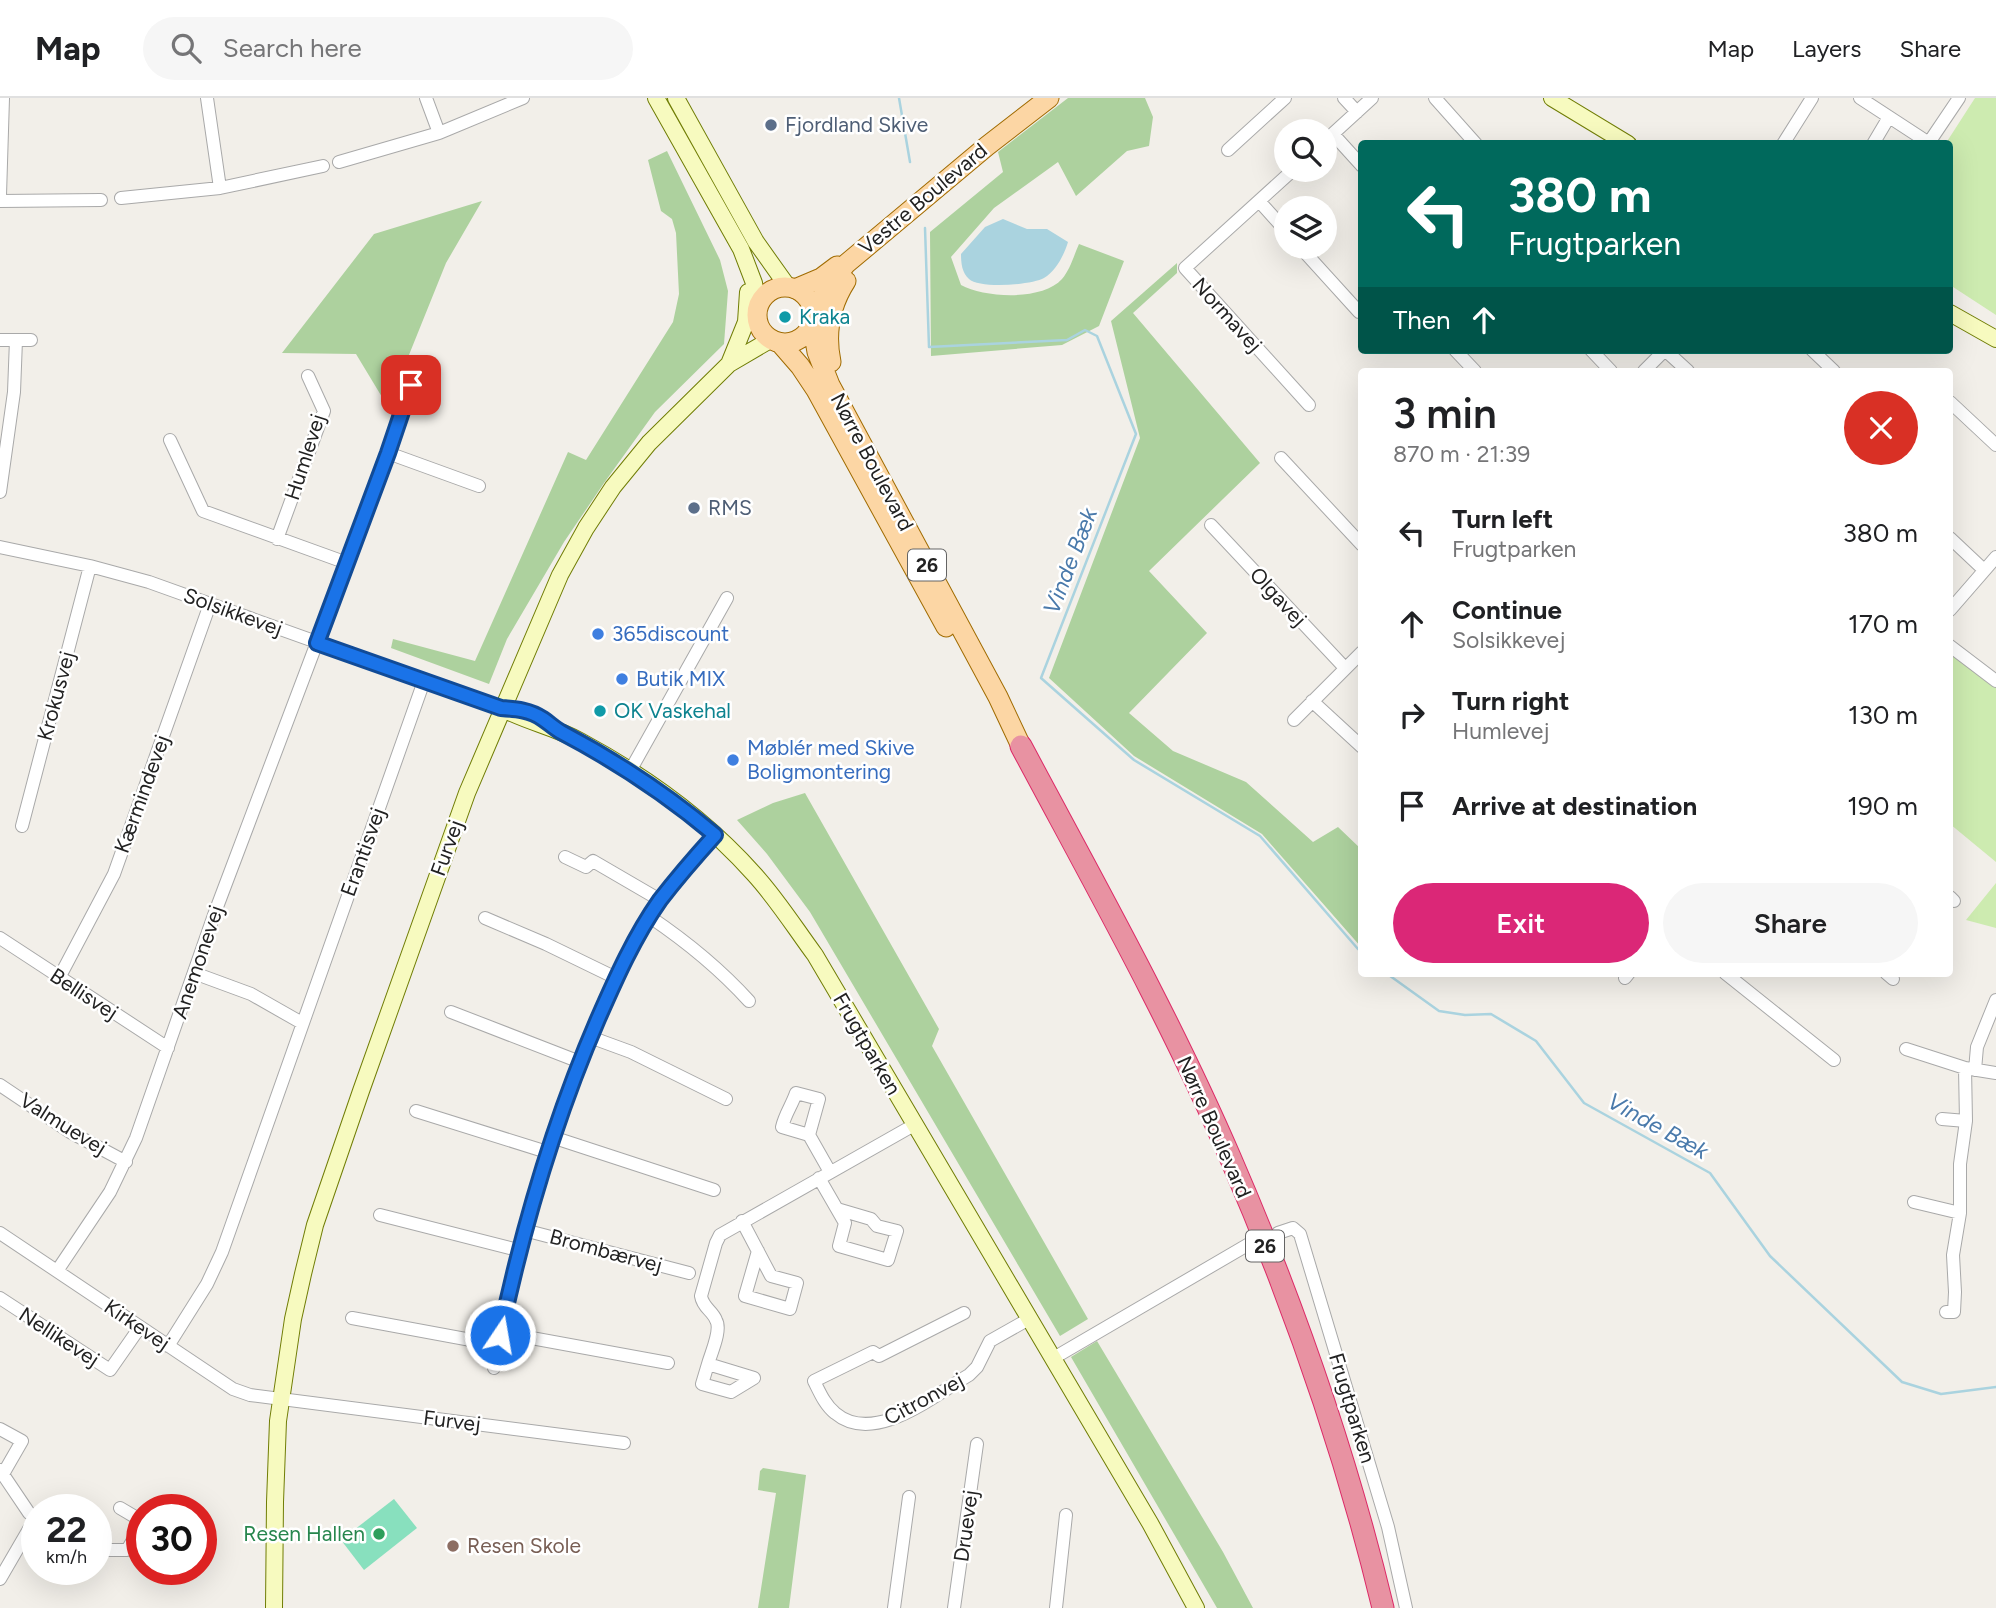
<!DOCTYPE html>
<meta charset="utf-8">
<style>
body{margin:0;font-family:Figtree,sans-serif;background:#f6f6f6;color:#202124;height:100vh;display:flex;flex-direction:column;font-size:26px;white-space:nowrap}
*{box-sizing:border-box;margin:0}
p{font-size:23px;color:#757577}
.icon{flex:none;width:38px;height:38px;fill:none;stroke:currentColor;stroke-width:2;stroke-linecap:round;stroke-linejoin:round}
.map{position:relative;flex:1;overflow:hidden}
.drawer{position:absolute;left:1358px;top:270px;width:595px;height:609px;display:flex;flex-direction:column;background:#fff;border-radius:7px;box-shadow:0 7px 28px #0002}
.drawer>*{flex:none}
.hud{position:absolute;left:1358px;top:42px;width:595px;height:214px;border-radius:7px;box-shadow:0 7px 28px #0002;background:#00695c;color:#fff;overflow:hidden}
.buttons{position:absolute;left:1274px;top:21px;display:grid;gap:14px}
.buttons a{display:grid;place-items:center;width:63px;height:63px;border-radius:50%;background:#fff;box-shadow:0 7px 28px #0002;font-size:35px}
.speed{position:absolute;left:21px;top:1396px;display:flex;gap:14px;font-size:35px;font-weight:700;text-align:center}
.speed>*{display:grid;place-content:center;width:91px;height:91px;border-radius:50%;background:#fff;box-shadow:0 7px 28px #0002;line-height:1}
.speed small{font-size:18px;font-weight:400}
.speed .limit{border:10px solid #d22;background:#fff;color:#111}
.pin{position:absolute;display:grid;place-items:center;width:60px;height:60px;color:#fff;margin:-30px;border-radius:14px;box-shadow:0 4px 10px #0006}
.me{position:absolute;width:77px;margin:-38px;rotate:12deg;stroke-linejoin:round;filter:drop-shadow(0 0 5px #0008)}
.turn{display:flex;align-items:center;gap:24px;height:147px;padding:0 35px;font-size:32px}
.turn .icon{width:91px;height:91px;stroke-width:2.5}
.turn b{display:block;font-size:49px;line-height:60px}
.then{display:flex;align-items:center;height:66px;padding:0 35px;background:#0003;gap:14px;font-size:26px}
.round{display:grid;place-items:center;flex:none;width:74px;height:74px;border-radius:37px;background:#f6f6f6}
.overview{display:flex;align-items:center;justify-content:space-between;height:119px;padding:0 35px}
h1{font-size:42px;font-weight:600;line-height:52px}
.action{display:flex;gap:14px;margin-top:auto;padding:14px 35px}
.action a{flex:1;height:80px;border-radius:42px;background:#db2777;color:#fff;font-size:28px;font-weight:600;line-height:80px;text-align:center}
.action a+a{background:#f6f6f6;color:#202124}
ul{padding:0;list-style:none}
li{display:flex;align-items:center;gap:21px;height:91px;padding:0 35px}
li div{flex:1}
li b{display:block;font-size:26px}
li em{font-style:normal}
header{display:flex;align-items:center;gap:42px;box-sizing:border-box;height:98px;padding:0 35px;background:#fff;border-bottom:2px solid #e0e0e0}
header strong{font-size:33px}
nav{display:flex;gap:38px;margin-inline-start:auto;font-size:24px}
.search{width:490px;height:63px;background:#f6f6f6;display:flex;align-items:center;gap:18px;box-sizing:border-box;padding:0 24px;border-radius:38px;color:#757577;font-size:26px}
.map>svg:first-child{display:block}
.grass{fill:#cdebb0}
.forest{fill:#add19e}
.pitch{fill:#88e0be}
.water{fill:#aad3df}
.lines{fill:none;stroke-linecap:round;stroke-linejoin:round}
.stream{stroke:#aad3df;stroke-width:2.5}
.street-casing{stroke:#a9a9a9;stroke-width:14}
.secondary-casing{stroke:#707d05;stroke-width:18}
.primary-casing{stroke:#a06b00;stroke-width:21}
.highway-casing{stroke:#dc2a67;stroke-width:23}
.street{stroke:#fff;stroke-width:12}
.secondary{stroke:#f7fabf;stroke-width:16}
.primary{stroke:#fcd6a4;stroke-width:19}
.highway{stroke:#e892a2;stroke-width:21}
.route-casing{stroke:#114b97;stroke-width:18}
.route{stroke:#1a73e8;stroke-width:12}
.service-dot{fill:#5c6f8a;stroke:#fff;stroke-width:2.5}
.culture-dot{fill:#0f9aa8;stroke:#fff;stroke-width:2.5}
.shop-dot{fill:#3f7fe0;stroke:#fff;stroke-width:2.5}
.leisure-dot{fill:#2e9e5b;stroke:#fff;stroke-width:2.5}
.education-dot{fill:#8d6e63;stroke:#fff;stroke-width:2.5}
.labels{text-anchor:middle;stroke-width:5;stroke-linejoin:round;paint-order:stroke}
.shield{fill:#fff;stroke:#646464;stroke-width:2}
.shield-label{font-size:19px;font-weight:bold;fill:#222}
.service-label{font-size:21px;fill:#4e5e75;stroke:#fff;text-anchor:start}
.street-label{font-size:21px;fill:#222;stroke:#fff}
.culture-label{font-size:21px;fill:#0d838f;stroke:#fff;text-anchor:start}
.shop-label{font-size:21px;fill:#366cbe;stroke:#fff;text-anchor:start}
.leisure-label{font-size:21px;fill:#27864d;stroke:#fff;text-anchor:end}
.education-label{font-size:21px;fill:#785e54;stroke:#fff;text-anchor:start}
.water-label{font-size:23px;font-style:italic;fill:#4a7aab;stroke:#fff}
</style>
<header>
<strong>Map</strong>
<div class="search"><svg class="icon" aria-label="search" viewBox="0 0 24 24"><circle cx="10" cy="10" r="6"/><path d="M15 15l6 6"/></svg>Search here</div>
<nav><a>Map</a><a>Layers</a><a>Share</a></nav>
</header>
<div class="map">
<svg width="1996" height="1510" viewBox="0 0 1996 1510">
<rect width="100%" height="100%" fill="#f2efe9"/>
<path class="grass" d="M1975,0H1996V217L1950,187V46L1946,45Z
M1950,552L1996,588V764L1950,726Z
M1996,785V830L1966,822Z"/>
<path class="forest" d="M1068,0H1145L1153,19L1149,48L1127,53L1076,98L1058,64L994,110L951,159L961,187C985,200 1042,203 1062,181C1070,172 1074,157 1079,146L1124,163L1099,228L1062,247L931,258L930,134L1003,74L998,54Z
M667,53L720,162L728,193L724,246L655,314L604,385L564,444L507,541L489,586L391,550L393,541L475,563L568,354L586,362L673,224L679,196L676,135L672,121L661,113L648,62Z
M482,103L446,165L388,309L356,256L282,255L374,136Z
M1177,165V175L1133,215L1260,365L1149,473L1207,535L1129,615L1173,653L1246,684L1313,744L1338,729L1361,751V849L1262,736L1134,658L1049,580L1140,340L1111,223Z
M805,695L939,931L932,948L1088,1221L1060,1238L810,814L767,756L737,722L773,705Z
M1097,1243L1223,1454L1253,1510H1217L1071,1259Z
M763,1370L806,1377L789,1510H758L776,1395L758,1392L760,1373Z"/>
<path class="pitch" d="M394,1401L417,1430L364,1472L341,1442Z"/>
<path class="water" d="M1003,121L1027,131H1047L1068,144C1064,157 1056,173 1044,180C1032,187 979,191 969,181C962,175 961,165 961,156L985,129Z"/>
<g class="lines">
<path class="stream" d="M899,0L910,64
M925,130L929,249L1067,242L1085,232L1097,238L1136,336L1041,580L1134,662L1260,738L1358,851
M1386,875L1439,913L1465,917L1491,916L1536,943L1584,1005L1710,1075L1770,1158L1902,1284L1941,1296L1996,1289"/>
<g class="street-casing">
<path id="street" d="M207,0L220,90
M426,0L439,35L523,0
M1344,0L1357,14
M1435,0L1476,46
M1860,0L1929,45
M1333,36L1362,68
M1325,43L1372,0
M1783,46L1812,0
M1873,46L1889,19
M1928,46L1959,0
M1228,52L1285,0
M339,64L439,35
M1293,72L1185,170L1309,307
M0,97L3,0
M121,100L220,90L323,68
M0,103L101,102
M1259,103L1286,133
M1300,149L1359,214
M0,242H16L14,294L0,394
M16,242H31
M1455,252L1475,273
M1591,252L1611,273
M1665,252L1688,273
M1812,252L1834,273
M1644,273L1665,252
M1950,304L1996,347
M170,342L203,413L347,465
M388,355L479,388
M1281,360L1362,447
M1211,427L1345,570
M1950,440L1984,472
M277,441L324,313L308,278
M0,449L90,468L149,484L501,610
M1950,512L1996,459
M1950,548L1996,583
M1312,603L1362,649
M1294,622L1362,554
M630,673L727,500
M22,728L90,468
M565,759L586,769L593,763L660,802
M1950,799L1954,803
M650,819C687,844 719,870 749,903
M485,820L546,846L616,880
M0,840L168,950
M194,875L251,896L302,925
M1725,875L1834,962
M1886,875L1893,881
M59,880L114,776L210,506
M1625,880L1629,875
M451,914L580,964
M590,939L631,954L726,1001
M1906,951L1965,970L1996,975
M1975,972L1977,949L1996,902
M0,987L70,1034L126,1064
M416,1013L547,1054
M1942,1021L1966,1023
M809,1037L819,1001L796,995C792,1007 785,1016 782,1029L809,1037L830,1074
M552,1039L714,1092
M819,1080L845,1125L839,1148L888,1162L897,1133L877,1128L871,1121L837,1111
M1914,1104L1960,1115
M380,1117L518,1152
M742,1123L771,1178L797,1185L790,1211L745,1198L758,1153
M524,1132L689,1175
M0,1135L233,1291L250,1297L624,1345
M1278,1135L1293,1130L1300,1136L1388,1429L1406,1510
M57,1173L110,1094L136,1040L214,817L347,465L411,287
M0,1200L110,1272L140,1229
M1946,1214H1954L1955,1194L1953,1157L1960,1115V1066L1966,1023L1965,970
M964,1215L879,1258L873,1254L814,1283C820,1295 825,1307 835,1315C874,1348 933,1298 969,1277L977,1269L990,1243L1029,1221
M352,1220L498,1247
M500,1237L518,1240L526,1239L668,1265
M168,1248L207,1186L222,1154L424,583
M1052,1261L1249,1146
M708,1266L702,1286L731,1294L754,1280L708,1266C711,1255 722,1232 716,1222C712,1212 703,1210 701,1198L716,1145L720,1137L914,1027
M494,1270C518,1148 549,1034 599,920C617,879 635,838 660,802C677,779 696,758 715,737
M0,1331L22,1343L3,1376
M0,1372L29,1415L37,1419
M120,1410L142,1423
M96,1452H127L142,1427
M0,1481L36,1419
M894,1510L909,1399
M954,1510L977,1346
M1056,1510L1066,1417"/>
</g>
<g class="secondary-casing">
<path id="secondary" d="M656,0L741,151L754,185L758,209
M676,0L756,144L788,189
M1552,0L1628,46
M1950,215L1996,241
M729,266L746,224L748,194
M501,610C527,624 555,629 580,643C645,678 705,721 754,776C777,801 795,830 815,857L1150,1425L1196,1510
M274,1510L275,1404L278,1323L293,1221L303,1176L315,1127L361,993L467,695L560,477L586,430L613,389L649,345L729,266L770,242"/>
</g>
<g class="primary-casing">
<path id="primary" d="M757 217a28 28 0 1 1 56 0a28 28 0 1 1-56 0Z
M795,191L821,180L837,168
M813,216L828,188L846,166L987,48L1049,0
M812,225L817,254L830,287L998,599L1021,648
M780,245L800,268L816,292L946,529
M831,264C825,235 830,208 846,183"/>
</g>
<g class="highway-casing">
<path id="highway" d="M1021,648C1093,783 1169,918 1230,1059C1293,1204 1346,1356 1383,1510"/>
</g>
<use href="#street" class="street"/>
<use href="#secondary" class="secondary"/>
<use href="#primary" class="primary"/>
<use href="#highway" class="highway"/>
</g>
<g class="lines">
<g class="route-casing">
<path id="route" d="M411,287L388,355L317,545L501,610C516,611 530,612 543,621C549,625 554,630 561,634C618,664 665,695 715,737C696,758 677,780 660,802C634,839 616,880 598,921C554,1023 523,1128 500,1237"/>
</g>
<use href="#route" class="route"/>
</g>
<g class="service-dot">
<circle cx="771" cy="27" r="7"/>
<circle cx="694" cy="410" r="7"/>
</g>
<g class="culture-dot">
<circle cx="785" cy="219" r="7"/>
<circle cx="600" cy="613" r="7"/>
</g>
<g class="shop-dot">
<circle cx="598" cy="536" r="7"/>
<circle cx="622" cy="581" r="7"/>
<circle cx="733" cy="662" r="7"/>
</g>
<circle class="leisure-dot" cx="379" cy="1436" r="7"/>
<circle class="education-dot" cx="453" cy="1448" r="7"/>
<g class="labels">
<g class="shield">
<rect x="908" y="451.5" width="38" height="31" rx="5"/>
<rect x="1246" y="1132.5" width="38" height="31" rx="5"/>
</g>
<g class="shield-label">
<text x="927" y="474">26</text>
<text x="1265" y="1155">26</text>
</g>
<g class="service-label">
<text x="785" y="34">Fjordland Skive</text>
<text x="708" y="417">RMS</text>
</g>
<g class="street-label">
<text transform="translate(923 101) rotate(-40)" y="7">Vestre Boulevard</text>
<text transform="translate(1227 217) rotate(48)" y="7">Normavej</text>
<text transform="translate(305 359) rotate(-72)" y="7">Humlevej</text>
<text transform="translate(872 364) rotate(62)" y="7">Nørre Boulevard</text>
<text transform="translate(1278 499) rotate(47)" y="7">Olgavej</text>
<text transform="translate(233 514) rotate(20)" y="7">Solsikkevej</text>
<text transform="translate(56 598) rotate(-75)" y="7">Krokusvej</text>
<text transform="translate(142 696) rotate(-70)" y="7">Kærmindevej</text>
<text transform="translate(447 750) rotate(-70)" y="7">Furvej</text>
<text transform="translate(363 754) rotate(-70)" y="7">Erantisvej</text>
<text transform="translate(198 864) rotate(-71)" y="7">Anemonevej</text>
<text transform="translate(84 896) rotate(33)" y="7">Bellisvej</text>
<text transform="translate(867 946) rotate(60)" y="7">Frugtparken</text>
<text transform="translate(63 1026) rotate(32)" y="7">Valmuevej</text>
<text transform="translate(1214 1029) rotate(66)" y="7">Nørre Boulevard</text>
<text transform="translate(606 1153) rotate(15)" y="7">Brombærvej</text>
<text transform="translate(137 1227) rotate(34)" y="7">Kirkevej</text>
<text transform="translate(59 1239) rotate(33)" y="7">Nellikevej</text>
<text transform="translate(924 1301) rotate(-28)" y="7">Citronvej</text>
<text transform="translate(1352 1310) rotate(73)" y="7">Frugtparken</text>
<text transform="translate(452 1323) rotate(7)" y="7">Furvej</text>
<text transform="translate(966 1428) rotate(-82)" y="7">Druevej</text>
</g>
<g class="culture-label">
<text x="799" y="226">Kraka</text>
<text x="614" y="620">OK Vaskehal</text>
</g>
<g class="shop-label">
<text x="612" y="543">365discount</text>
<text x="636" y="588">Butik MIX</text>
<text x="747" y="657">Møblér med Skive<tspan x="747" dy="24">Boligmontering</tspan></text>
</g>
<g class="leisure-label">
<text x="365" y="1443">Resen Hallen</text>
</g>
<g class="education-label">
<text x="467" y="1455">Resen Skole</text>
</g>
<g class="water-label">
<text transform="translate(1070 463) rotate(-69)" y="8">Vinde Bæk</text>
<text transform="translate(1658 1028) rotate(29)" y="8">Vinde Bæk</text>
</g>
</g>
</svg>
<div class="buttons">
<a><svg class="icon" aria-label="search" viewBox="0 0 24 24"><circle cx="10" cy="10" r="6"/><path d="M15 15l6 6"/></svg></a>
<a><svg class="icon" aria-label="layers" viewBox="0 0 24 24"><path d="M12 4l9 5-9 5-9-5zM3 14l9 5 9-5"/></svg></a>
</div>
<div class="speed"><div>22<small>km/h</small></div><div class="limit">30</div></div>
<div class="pin" style="left:411px;top:287px;background:#d93025"><svg class="icon" aria-label="arrive" viewBox="0 0 24 24"><path d="M6 21V4h12l-3 4 3 4H6"/></svg></div>
<svg class="me" style="left:500px;top:1237px" viewBox="-20 -20 40 40"><circle r="17" fill="#1a73e8" stroke="#fff" stroke-width="3"/><path d="M0-11L8 9 0 5-8 9z" fill="#fff"/></svg>
<div class="hud">
<div class="turn"><svg class="icon" aria-label="left" viewBox="0 0 24 24"><path d="M17 20v-9H6M10 6l-5 5 5 5"/></svg><div><b>380 m</b>Frugtparken</div></div>
<div class="then">Then<svg class="icon" aria-label="ahead" viewBox="0 0 24 24"><path d="M12 20V5M6 11l6-6 6 6"/></svg></div>
</div>
<section class="drawer">
<div class="overview"><div><h1>3 min</h1><p>870 m · 21:39</p></div><a class="round" style="background:#d93025;color:#fff"><svg class="icon" aria-label="close" viewBox="0 0 24 24"><path d="M6 6l12 12M18 6L6 18"/></svg></a></div>
<ul>
<li><svg class="icon" aria-label="left" viewBox="0 0 24 24"><path d="M17 20v-9H6M10 6l-5 5 5 5"/></svg><div><b>Turn left</b><p>Frugtparken</p></div><em>380 m</em></li>
<li><svg class="icon" aria-label="ahead" viewBox="0 0 24 24"><path d="M12 20V5M6 11l6-6 6 6"/></svg><div><b>Continue</b><p>Solsikkevej</p></div><em>170 m</em></li>
<li><svg class="icon" aria-label="right" viewBox="0 0 24 24"><path d="M7 20v-9h11M14 6l5 5-5 5"/></svg><div><b>Turn right</b><p>Humlevej</p></div><em>130 m</em></li>
<li><svg class="icon" aria-label="arrive" viewBox="0 0 24 24"><path d="M6 21V4h12l-3 4 3 4H6"/></svg><div><b>Arrive at destination</b></div><em>190 m</em></li>
</ul>
<div class="action"><a>Exit</a><a>Share</a></div>
</section>
</div>
